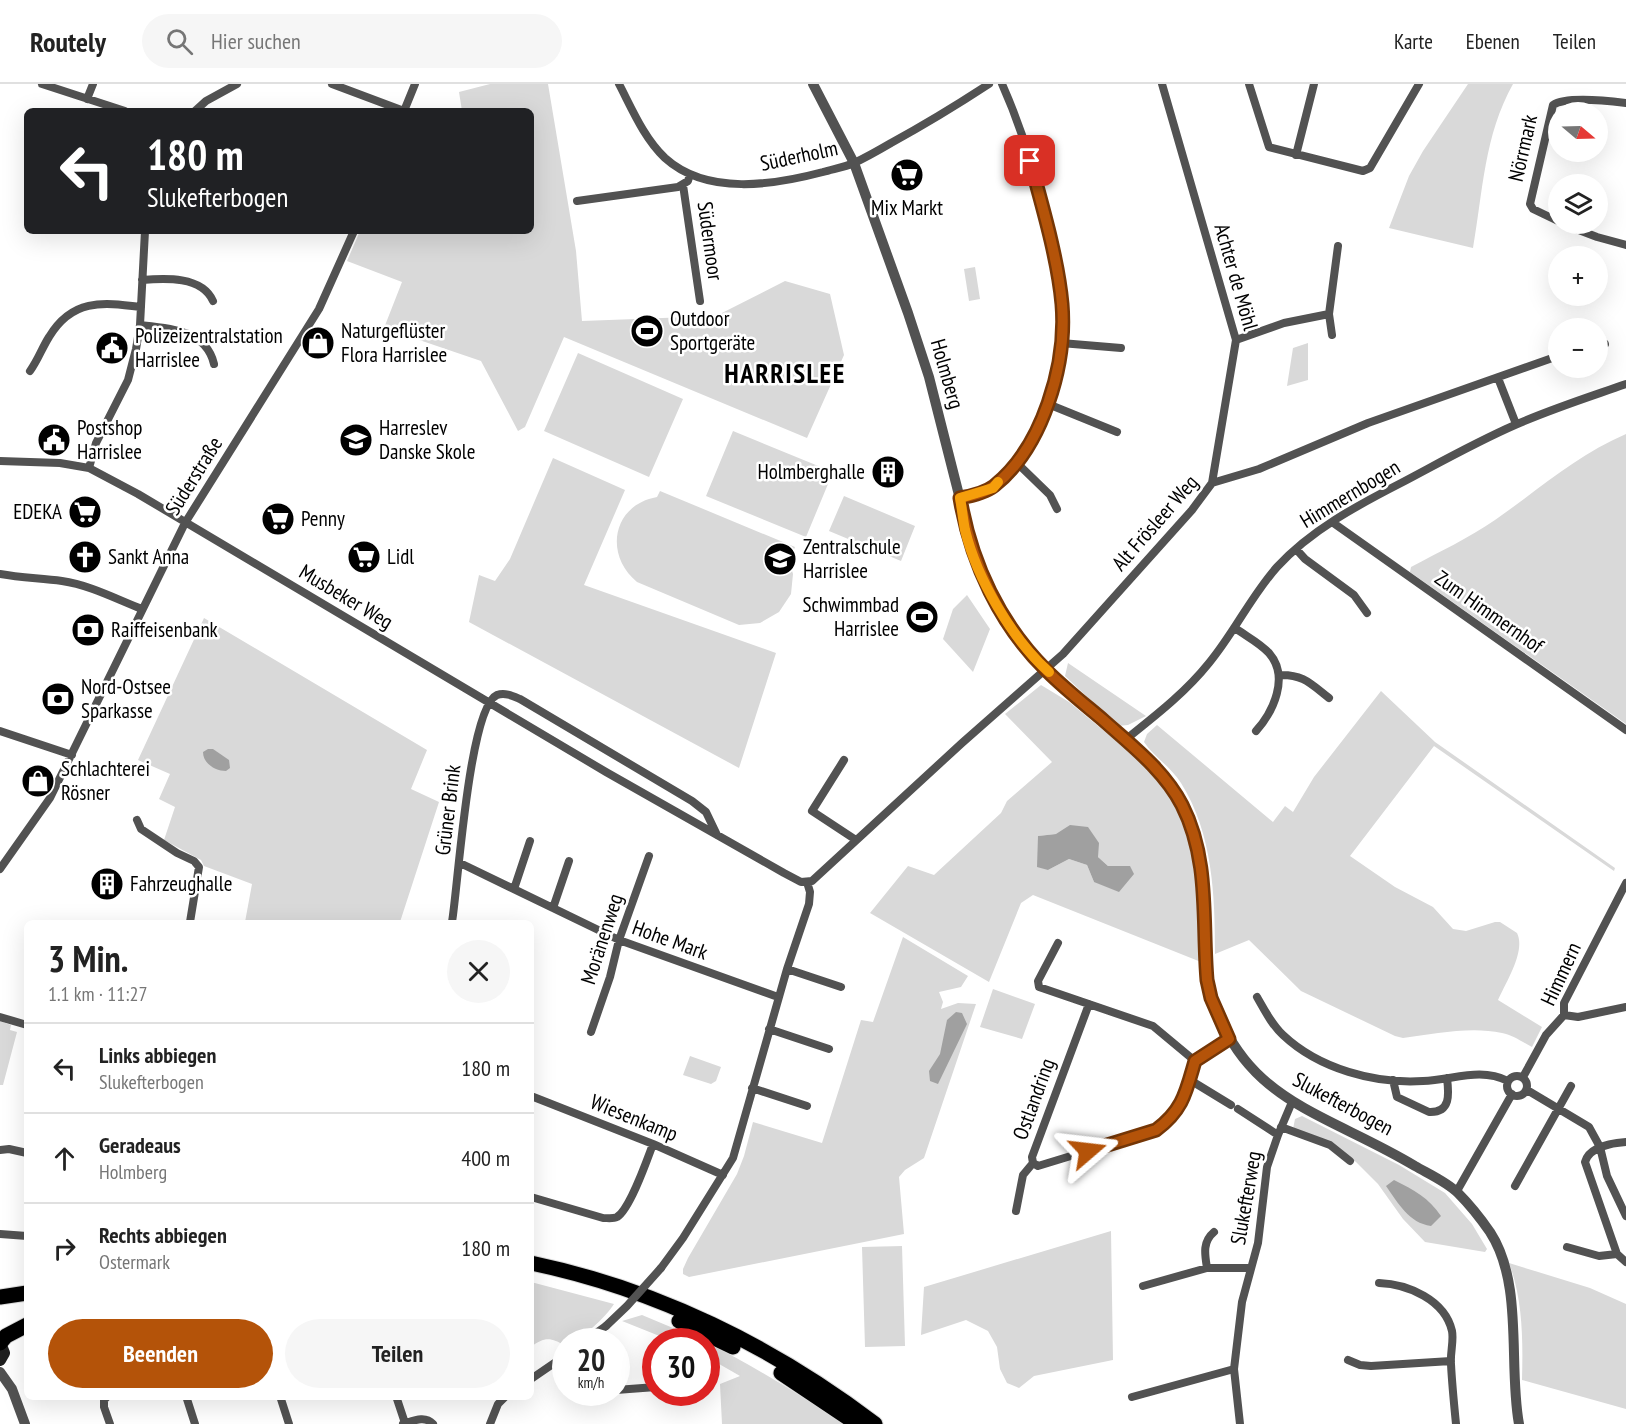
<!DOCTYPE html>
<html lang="de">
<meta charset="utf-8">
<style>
body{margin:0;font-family:"PT Sans Narrow",sans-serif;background:#f6f6f6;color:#222;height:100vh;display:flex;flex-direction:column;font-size:22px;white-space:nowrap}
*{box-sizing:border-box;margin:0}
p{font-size:20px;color:#767676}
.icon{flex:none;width:33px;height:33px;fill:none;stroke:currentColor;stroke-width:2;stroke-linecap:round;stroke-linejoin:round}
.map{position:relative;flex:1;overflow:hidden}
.sheet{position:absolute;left:24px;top:836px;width:510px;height:480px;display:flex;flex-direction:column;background:#fff;border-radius:9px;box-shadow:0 6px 24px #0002}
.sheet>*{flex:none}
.top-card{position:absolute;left:24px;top:24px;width:510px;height:126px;border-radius:9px;box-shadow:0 6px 24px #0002;background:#202124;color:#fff;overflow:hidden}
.needle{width:39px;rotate:109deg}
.buttons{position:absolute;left:1548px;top:18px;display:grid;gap:12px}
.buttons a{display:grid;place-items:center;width:60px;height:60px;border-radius:50%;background:#fff;box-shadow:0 6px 24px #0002;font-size:30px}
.speed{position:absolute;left:552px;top:1244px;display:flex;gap:12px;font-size:30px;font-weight:700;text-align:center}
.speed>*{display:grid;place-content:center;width:78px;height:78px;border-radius:50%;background:#fff;box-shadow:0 6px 24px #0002;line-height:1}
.speed small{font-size:15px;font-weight:400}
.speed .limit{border:9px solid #d22;background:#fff;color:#111}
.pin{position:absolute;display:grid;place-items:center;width:51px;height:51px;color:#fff;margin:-26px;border-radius:12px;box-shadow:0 3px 9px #0006}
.me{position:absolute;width:66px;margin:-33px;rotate:73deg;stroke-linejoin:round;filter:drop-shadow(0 0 4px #0008)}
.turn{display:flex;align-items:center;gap:21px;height:126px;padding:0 24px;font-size:27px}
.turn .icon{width:78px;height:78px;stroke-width:2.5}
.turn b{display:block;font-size:42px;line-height:51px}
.round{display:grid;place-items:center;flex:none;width:63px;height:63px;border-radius:32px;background:#f6f6f6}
.overview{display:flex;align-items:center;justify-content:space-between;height:102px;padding:0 24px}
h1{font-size:36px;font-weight:700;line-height:45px}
.button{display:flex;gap:12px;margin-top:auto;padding:12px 24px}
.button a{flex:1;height:69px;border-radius:36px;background:#b45309;color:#fff;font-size:24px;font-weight:700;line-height:69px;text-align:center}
.button a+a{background:#f6f6f6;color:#222}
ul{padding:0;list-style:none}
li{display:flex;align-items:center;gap:18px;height:90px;padding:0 24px;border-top:2px solid #e0e0e0}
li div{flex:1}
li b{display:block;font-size:22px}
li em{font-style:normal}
header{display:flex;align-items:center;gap:36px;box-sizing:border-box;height:84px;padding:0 30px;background:#fff;border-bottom:2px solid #e0e0e0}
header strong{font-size:28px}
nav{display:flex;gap:33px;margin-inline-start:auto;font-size:21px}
.search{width:420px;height:54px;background:#f6f6f6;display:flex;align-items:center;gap:15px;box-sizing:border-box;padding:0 21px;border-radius:33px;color:#767676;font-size:22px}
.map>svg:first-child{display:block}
.green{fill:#d9d9d9;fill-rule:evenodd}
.water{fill:#a0a0a0}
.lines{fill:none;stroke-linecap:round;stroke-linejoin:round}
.trunk-casing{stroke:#dbdbdb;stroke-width:17}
.minor{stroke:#525252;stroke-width:8}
.tertiary{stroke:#525252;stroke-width:10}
.secondary{stroke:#1f1f1f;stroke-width:12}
.trunk{stroke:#000;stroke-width:15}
.minor-bridge{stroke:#525252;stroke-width:8}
.route-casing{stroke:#753606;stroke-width:15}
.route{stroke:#b45309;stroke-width:10}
.slow{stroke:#f59e0b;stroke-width:10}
.labels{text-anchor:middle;stroke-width:5;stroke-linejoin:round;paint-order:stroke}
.street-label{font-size:21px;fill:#000;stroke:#fff}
.poi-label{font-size:21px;fill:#000;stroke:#fff;text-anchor:start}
.district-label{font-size:27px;font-weight:bold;letter-spacing:1.5px;fill:#000;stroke:#fff}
</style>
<header>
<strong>Routely</strong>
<div class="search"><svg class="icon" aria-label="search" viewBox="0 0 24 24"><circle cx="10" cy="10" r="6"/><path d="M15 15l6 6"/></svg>Hier suchen</div>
<nav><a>Karte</a><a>Ebenen</a><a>Teilen</a></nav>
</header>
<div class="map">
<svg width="1626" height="1340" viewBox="0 0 1626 1340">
<rect width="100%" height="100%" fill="#fff"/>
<path class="green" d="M490,0H548L576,167L582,237L716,232L785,197L830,210L844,271L807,354L564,253L525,343L518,347L481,277L384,244L402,198L347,177L360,147H415L422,150L423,147H531V27H462L459,8Z
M1468,0H1513C1484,52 1483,107 1473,164L1389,144L1409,92L1423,67Z
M975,183L980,215L969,217L964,185Z
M1308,259V296L1287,302L1293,264Z
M578,269L683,315L649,393L544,347Z
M733,347L833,388L806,453L706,412Z
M1626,350V640L1410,488L1411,483C1439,468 1469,454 1495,436C1538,406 1577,371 1626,350Z
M553,374L625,406L584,501L776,569L739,684L469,538L479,491L495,497L510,475Z
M660,407L795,463L789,477L793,490L791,510L779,528L760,539L739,541L637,498C604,471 612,421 657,413Z
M844,412L915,442L901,477L829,447Z
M967,511L990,545L973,588L943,555L953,525Z
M204,534L427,666L411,705L439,718L400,838H245L252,800L204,782L201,776L164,756L175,723L159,715L170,690L138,676Z
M1068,579L1146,632L1128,641L1118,642L1065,592Z
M1041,601L1069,618L1126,665L1165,701L1191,748L1200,798L1201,878L1033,811L1021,819L989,898L870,829L908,782L934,791L1001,729L1007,717L1052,678L1005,630ZM1056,750L1098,773L1108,782H1130L1094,798L1087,781L1069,775L1048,786L1038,752Z
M1381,607L1435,658L1615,784L1614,787L1434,662L1350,772L1395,803L1433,823L1453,845L1466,847L1495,838H1500L1517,849C1526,867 1506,898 1498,916L1542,943L1532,963C1522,958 1513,951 1502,949C1470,942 1435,950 1403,954L1395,952L1301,907L1249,856L1215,870C1215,812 1213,750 1181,699C1171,683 1154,673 1144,658L1147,650L1157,641L1273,738L1285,722L1293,728L1314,693Z
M903,853L968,892L961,903L939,908L943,918L941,925L958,919L976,920L924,1074L905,1086L899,1093L904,1150L689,1193L683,1190V1185L688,1174L737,1090L744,1072L753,1038L822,1059L861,936L873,938Z
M993,905L1035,920L1022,955L980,943Z
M0,937L11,941L10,946L17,948L3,1001H0Z
M690,972L721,983L716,997L711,1000L683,991Z
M1302,1032L1399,1081L1445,1109L1472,1140L1487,1165L1485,1168L1425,1158L1403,1135L1378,1100L1356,1078L1331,1059L1293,1045L1295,1035Z
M1111,1147L1113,1276L1034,1292L1019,1304L1007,1299L1000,1285L997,1263L988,1247L966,1236L921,1251L924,1203Z
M902,1162L905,1262L865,1263L862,1163Z
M1509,1179L1590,1204L1626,1220V1325L1522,1296C1523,1257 1523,1216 1509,1179Z
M531,1198L614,1220C606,1233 581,1257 566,1257L565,1262C551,1253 544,1253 531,1263Z
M642,1231L704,1257H672L622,1237Z
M706,1258C755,1283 799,1310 844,1340H722L720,1300L740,1292L707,1273Z"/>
<path class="water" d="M208,665H213L229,676L230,684L226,687C216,687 203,680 203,668Z
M1070,741L1088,743L1099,759L1098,773L1108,782H1130L1134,790L1119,808L1094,798L1087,781L1069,775L1048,786L1037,783L1038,752L1056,750Z
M956,928L962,929L967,940L938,1000L930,997L929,987L940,970L947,936Z
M1394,1096C1414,1106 1429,1114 1441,1132L1431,1142C1409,1139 1398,1119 1386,1102Z"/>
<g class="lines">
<g class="trunk-casing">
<path id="trunk" d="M531,1179C656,1205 774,1263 875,1340
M0,1213L27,1209
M679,1237L733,1263
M0,1259L6,1252L27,1241
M781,1289L857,1340"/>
</g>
<path class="minor" d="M42,0L125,27
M332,0L404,27
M619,0C632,25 644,54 665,74C707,112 774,101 823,88C833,85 845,83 854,79C867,73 879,66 891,59C924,41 957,21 989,0
M1249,0L1269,63L1363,87L1370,84L1419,0
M87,15L93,0
M195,27L206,17L237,0
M404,27L415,0
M1296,71L1314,0
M683,101L700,217
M577,117L678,103L688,97L690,90
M1558,137L1533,125L1530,120L1553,21C1566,12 1610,17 1626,19
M1563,140L1597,153L1626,161
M142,196C165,194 202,192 213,217
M140,241C170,244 206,246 214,280
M1332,251L1329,230L1338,162
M1236,256L1284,239L1329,230
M1061,259L1121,264
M1598,261L1605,260
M30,287C38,276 42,264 49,253C72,215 101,218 141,223
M1498,294L1516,340
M1048,320L1117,348
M0,377L60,379L89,384L138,410L606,688L784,789L801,798L812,797L962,659L1063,570L1192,426L1212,399L1236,256L1162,0
M1016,378L1050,411L1057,425
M89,384L96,359L128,296L136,265L140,241L145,147
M1212,399L1259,385L1368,339L1558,272
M960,415C996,405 1005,395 1026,364C1054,324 1066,268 1062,220C1060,193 1052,166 1046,139C1036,91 1022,45 1002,0
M1332,438L1626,646
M1296,465L1305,475L1354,511L1367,529
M0,490C21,494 41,494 62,497C90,501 116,515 142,525
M1235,544C1246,552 1260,559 1269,569C1290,593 1273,628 1256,647
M1279,591C1303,590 1311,600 1329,614
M0,647L72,671
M1125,656C1155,632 1185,609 1209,579C1234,549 1251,512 1277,483C1311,446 1358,421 1401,399C1439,379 1476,358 1515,341C1551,325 1589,313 1626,300
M844,676L812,727L856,756
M137,736L141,745L177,769L194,777L199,783L190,838
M460,779L619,856L778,913
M0,785L50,714L185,439L319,225L354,147
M514,805L530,757
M553,824L569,777
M452,838C458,803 469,623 497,611C505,608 513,612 520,615L692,717L706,728L717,751
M1058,859L1038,897L1039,903L1153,942L1195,977C1186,1008 1183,1026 1156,1046L1038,1082L1033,1079L1032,1073L1089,920
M787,885L841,903
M1257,913C1265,927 1272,941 1283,951C1319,985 1375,1000 1423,997C1453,996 1480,983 1508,997
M1564,931L1578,933L1626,923
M0,933L27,941
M769,945L829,965
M591,948L610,893L619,856L649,772
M1195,977L1229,955
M1507 1002a10 10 0 1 1 20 0a10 10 0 1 1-20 0Z
M1523,993L1546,951L1564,931V919L1626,799
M1190,996L1231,1021
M1393,996L1397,1013L1429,1028C1451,1029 1449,1010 1447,994
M752,1004L807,1022
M1527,1006L1589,1043L1600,1063L1607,1092L1626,1132
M531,1012L653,1060L723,1091
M1238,1025L1278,1051
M1281,1043L1330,1061L1350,1077
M1626,1058C1612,1059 1589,1063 1585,1078L1617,1170L1626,1178
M0,1066L9,1065L27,1069
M1515,1102L1571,1002
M1457,1107L1512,1010
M531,1113L603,1134C608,1134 613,1135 617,1133C630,1125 647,1076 653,1060
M1016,1127L1023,1091L1033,1079
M0,1150L27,1152
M1567,1163L1599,1172L1617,1170
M661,1184L683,1154L733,1074L787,885L809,820L810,808L807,798
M1207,1184C1205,1171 1202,1158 1214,1148
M1379,1199C1408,1200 1445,1216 1452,1247C1454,1257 1450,1269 1451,1280C1452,1300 1454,1320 1456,1340
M1143,1202L1207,1184H1251
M585,1257L606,1242
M1348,1276L1360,1281L1371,1282L1451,1277
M531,1295L566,1271
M616,1306L656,1303
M108,1312L104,1316V1323L110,1340
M186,1312L195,1340
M280,1312L289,1340
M396,1312L405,1339
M1132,1313L1234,1285
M403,1340C413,1337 425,1331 433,1340
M490,1340L498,1320L506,1312
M1240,1340L1234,1285L1242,1218L1258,1159L1267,1083L1278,1051L1292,1018"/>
<path class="tertiary" d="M813,0L854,79L908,229L929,293L960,415L965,447L978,484L995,518L1021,556L1046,586L1160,688L1171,702L1188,733L1200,771L1207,896C1237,1018 1322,1026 1415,1082C1429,1090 1447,1098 1458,1109C1469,1120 1481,1135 1490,1148C1524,1200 1508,1281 1519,1340
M0,1288L12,1305L25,1340"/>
<path class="secondary" d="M0,1259L4,1269L0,1276"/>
<use href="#trunk" class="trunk"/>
<path class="minor-bridge" d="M606,1242L627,1222L661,1184"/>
</g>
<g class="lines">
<g class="route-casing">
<path id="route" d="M1030,77C1042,121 1058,175 1062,220C1067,280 1043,363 994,402C985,409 971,412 960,414C971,479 1000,541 1047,587C1064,604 1083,619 1102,635C1131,661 1164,686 1182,721C1210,776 1202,837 1207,896L1211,914L1229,955L1195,977C1186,1008 1183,1026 1156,1046L1088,1067"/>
</g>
<use href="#route" class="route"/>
<path class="slow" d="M998,398L993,404L960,414C962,425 963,436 965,446C977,495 1012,555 1049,588"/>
</g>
<defs>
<g id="supermarket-disc" transform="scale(1.725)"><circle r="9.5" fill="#000" stroke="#fff"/><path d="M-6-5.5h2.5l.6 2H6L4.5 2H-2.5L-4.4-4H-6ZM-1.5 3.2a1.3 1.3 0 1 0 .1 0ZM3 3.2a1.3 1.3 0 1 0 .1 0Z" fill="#fff"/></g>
<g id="stadium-disc" transform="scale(1.725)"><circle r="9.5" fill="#000" stroke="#fff"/><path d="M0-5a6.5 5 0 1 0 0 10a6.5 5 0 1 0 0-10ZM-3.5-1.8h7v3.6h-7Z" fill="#fff"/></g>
<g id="shop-disc" transform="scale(1.725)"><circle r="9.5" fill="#000" stroke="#fff"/><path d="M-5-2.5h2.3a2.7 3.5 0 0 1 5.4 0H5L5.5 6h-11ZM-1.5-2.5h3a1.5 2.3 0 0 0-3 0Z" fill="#fff"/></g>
<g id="civic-disc" transform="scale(1.725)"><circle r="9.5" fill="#000" stroke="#fff"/><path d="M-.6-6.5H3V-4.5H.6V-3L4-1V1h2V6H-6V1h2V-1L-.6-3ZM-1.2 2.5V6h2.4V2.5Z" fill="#fff"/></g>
<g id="school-disc" transform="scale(1.725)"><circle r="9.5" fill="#000" stroke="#fff"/><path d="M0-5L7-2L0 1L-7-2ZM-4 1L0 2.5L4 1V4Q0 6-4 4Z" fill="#fff"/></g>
<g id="building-disc" transform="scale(1.725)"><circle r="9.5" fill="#000" stroke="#fff"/><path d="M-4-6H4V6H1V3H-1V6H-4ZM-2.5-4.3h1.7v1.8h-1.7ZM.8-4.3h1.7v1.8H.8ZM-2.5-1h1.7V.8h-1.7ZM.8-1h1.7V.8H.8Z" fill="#fff"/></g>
<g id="church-disc" transform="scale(1.725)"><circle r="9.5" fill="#000" stroke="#fff"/><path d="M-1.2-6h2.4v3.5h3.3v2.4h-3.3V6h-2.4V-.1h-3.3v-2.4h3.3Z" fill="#fff"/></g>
<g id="bank-disc" transform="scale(1.725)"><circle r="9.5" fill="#000" stroke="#fff"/><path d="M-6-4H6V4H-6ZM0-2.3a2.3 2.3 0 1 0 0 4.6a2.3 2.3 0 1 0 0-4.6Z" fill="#fff"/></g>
</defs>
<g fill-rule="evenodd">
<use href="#supermarket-disc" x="907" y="91"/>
<use href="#stadium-disc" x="647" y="247"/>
<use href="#shop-disc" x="318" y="259"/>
<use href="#civic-disc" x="112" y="264"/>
<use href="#civic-disc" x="54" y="356"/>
<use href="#school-disc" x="356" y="356"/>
<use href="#building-disc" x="888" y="388"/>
<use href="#supermarket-disc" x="85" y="428"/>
<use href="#supermarket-disc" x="278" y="435"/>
<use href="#church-disc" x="85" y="473"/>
<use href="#supermarket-disc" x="364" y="473"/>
<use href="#school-disc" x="780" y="475"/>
<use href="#stadium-disc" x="922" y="533"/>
<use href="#bank-disc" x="88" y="546"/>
<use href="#bank-disc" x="58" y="615"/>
<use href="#shop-disc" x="38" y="697"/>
<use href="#building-disc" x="107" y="800"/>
</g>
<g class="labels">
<g class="street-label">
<text transform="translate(1523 64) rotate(-77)" y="7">Nörrmark</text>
<text transform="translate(799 72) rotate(-12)" y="7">Süderholm</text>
<text transform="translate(710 157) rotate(82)" y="7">Südermoor</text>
<text transform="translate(1236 193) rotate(74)" y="7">Achter de Möhl</text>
<text transform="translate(947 290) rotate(74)" y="7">Holmberg</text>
<text transform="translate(194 392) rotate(-58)" y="7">Süderstraße</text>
<text transform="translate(1350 410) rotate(-31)" y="7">Himmernbogen</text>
<text transform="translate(1155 439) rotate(-49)" y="7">Alt Frösleer Weg</text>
<text transform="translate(346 513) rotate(31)" y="7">Musbeker Weg</text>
<text transform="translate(1489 528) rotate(35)" y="7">Zum Himmernhof</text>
<text transform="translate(448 726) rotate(-83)" y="7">Grüner Brink</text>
<text transform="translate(602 855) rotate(-72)" y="7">Moränenweg</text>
<text transform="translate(670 856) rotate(20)" y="7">Hohe Mark</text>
<text transform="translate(1561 890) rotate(-65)" y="7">Himmern</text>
<text transform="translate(1034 1015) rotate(-70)" y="7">Ostlandring</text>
<text transform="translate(1343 1020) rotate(28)" y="7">Slukefterbogen</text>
<text transform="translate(634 1034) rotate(22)" y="7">Wiesenkamp</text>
<text transform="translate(1246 1114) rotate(-80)" y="7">Slukefterweg</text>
</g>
<g class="poi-label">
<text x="907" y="131" text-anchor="middle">Mix Markt</text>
<text x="670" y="242">Outdoor<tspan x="670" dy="24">Sportgeräte</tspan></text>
<text x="341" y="254">Naturgeflüster<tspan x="341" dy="24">Flora Harrislee</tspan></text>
<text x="135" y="259">Polizeizentralstation<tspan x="135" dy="24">Harrislee</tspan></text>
<text x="77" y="351">Postshop<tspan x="77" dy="24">Harrislee</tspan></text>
<text x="379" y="351">Harreslev<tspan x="379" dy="24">Danske Skole</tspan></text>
<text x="865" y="395" text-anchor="end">Holmberghalle</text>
<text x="62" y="435" text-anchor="end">EDEKA</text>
<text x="301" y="442">Penny</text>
<text x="803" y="470">Zentralschule<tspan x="803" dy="24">Harrislee</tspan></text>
<text x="108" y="480">Sankt Anna</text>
<text x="387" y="480">Lidl</text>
<text x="899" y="528" text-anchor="end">Schwimmbad<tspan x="899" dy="24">Harrislee</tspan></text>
<text x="111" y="553">Raiffeisenbank</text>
<text x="81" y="610">Nord-Ostsee<tspan x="81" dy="24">Sparkasse</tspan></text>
<text x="61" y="692">Schlachterei<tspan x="61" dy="24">Rösner</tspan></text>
<text x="130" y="807">Fahrzeughalle</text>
</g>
<g class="district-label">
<text x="785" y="299">HARRISLEE</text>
</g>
</g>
</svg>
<div class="buttons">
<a><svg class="needle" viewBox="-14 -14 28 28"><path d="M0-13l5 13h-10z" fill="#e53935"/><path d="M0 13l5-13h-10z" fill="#767676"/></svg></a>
<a><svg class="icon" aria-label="layers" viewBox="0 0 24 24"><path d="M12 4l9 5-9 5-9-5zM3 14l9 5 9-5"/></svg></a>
<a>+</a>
<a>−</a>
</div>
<div class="speed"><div>20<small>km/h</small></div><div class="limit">30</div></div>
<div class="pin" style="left:1030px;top:77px;background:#d93025"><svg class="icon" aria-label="arrive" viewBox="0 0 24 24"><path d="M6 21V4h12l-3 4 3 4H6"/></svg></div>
<svg class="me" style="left:1088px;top:1067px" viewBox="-20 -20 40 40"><path d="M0-17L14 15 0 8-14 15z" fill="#b45309" stroke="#fff" stroke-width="4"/></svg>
<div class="top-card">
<div class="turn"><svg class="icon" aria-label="left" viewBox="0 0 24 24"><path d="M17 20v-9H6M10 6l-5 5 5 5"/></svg><div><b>180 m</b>Slukefterbogen</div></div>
</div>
<section class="sheet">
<div class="overview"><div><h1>3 Min.</h1><p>1.1 km · 11:27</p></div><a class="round"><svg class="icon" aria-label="close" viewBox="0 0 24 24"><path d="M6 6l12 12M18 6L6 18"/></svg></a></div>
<ul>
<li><svg class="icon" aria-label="left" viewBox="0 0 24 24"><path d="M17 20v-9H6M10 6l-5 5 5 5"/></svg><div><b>Links abbiegen</b><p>Slukefterbogen</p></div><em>180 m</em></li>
<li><svg class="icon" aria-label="ahead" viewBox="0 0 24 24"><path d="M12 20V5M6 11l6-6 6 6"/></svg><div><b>Geradeaus</b><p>Holmberg</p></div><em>400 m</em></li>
<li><svg class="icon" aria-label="right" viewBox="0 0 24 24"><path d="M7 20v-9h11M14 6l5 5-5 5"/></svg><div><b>Rechts abbiegen</b><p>Ostermark</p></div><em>180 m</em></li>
</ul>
<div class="button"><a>Beenden</a><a>Teilen</a></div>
</section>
</div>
